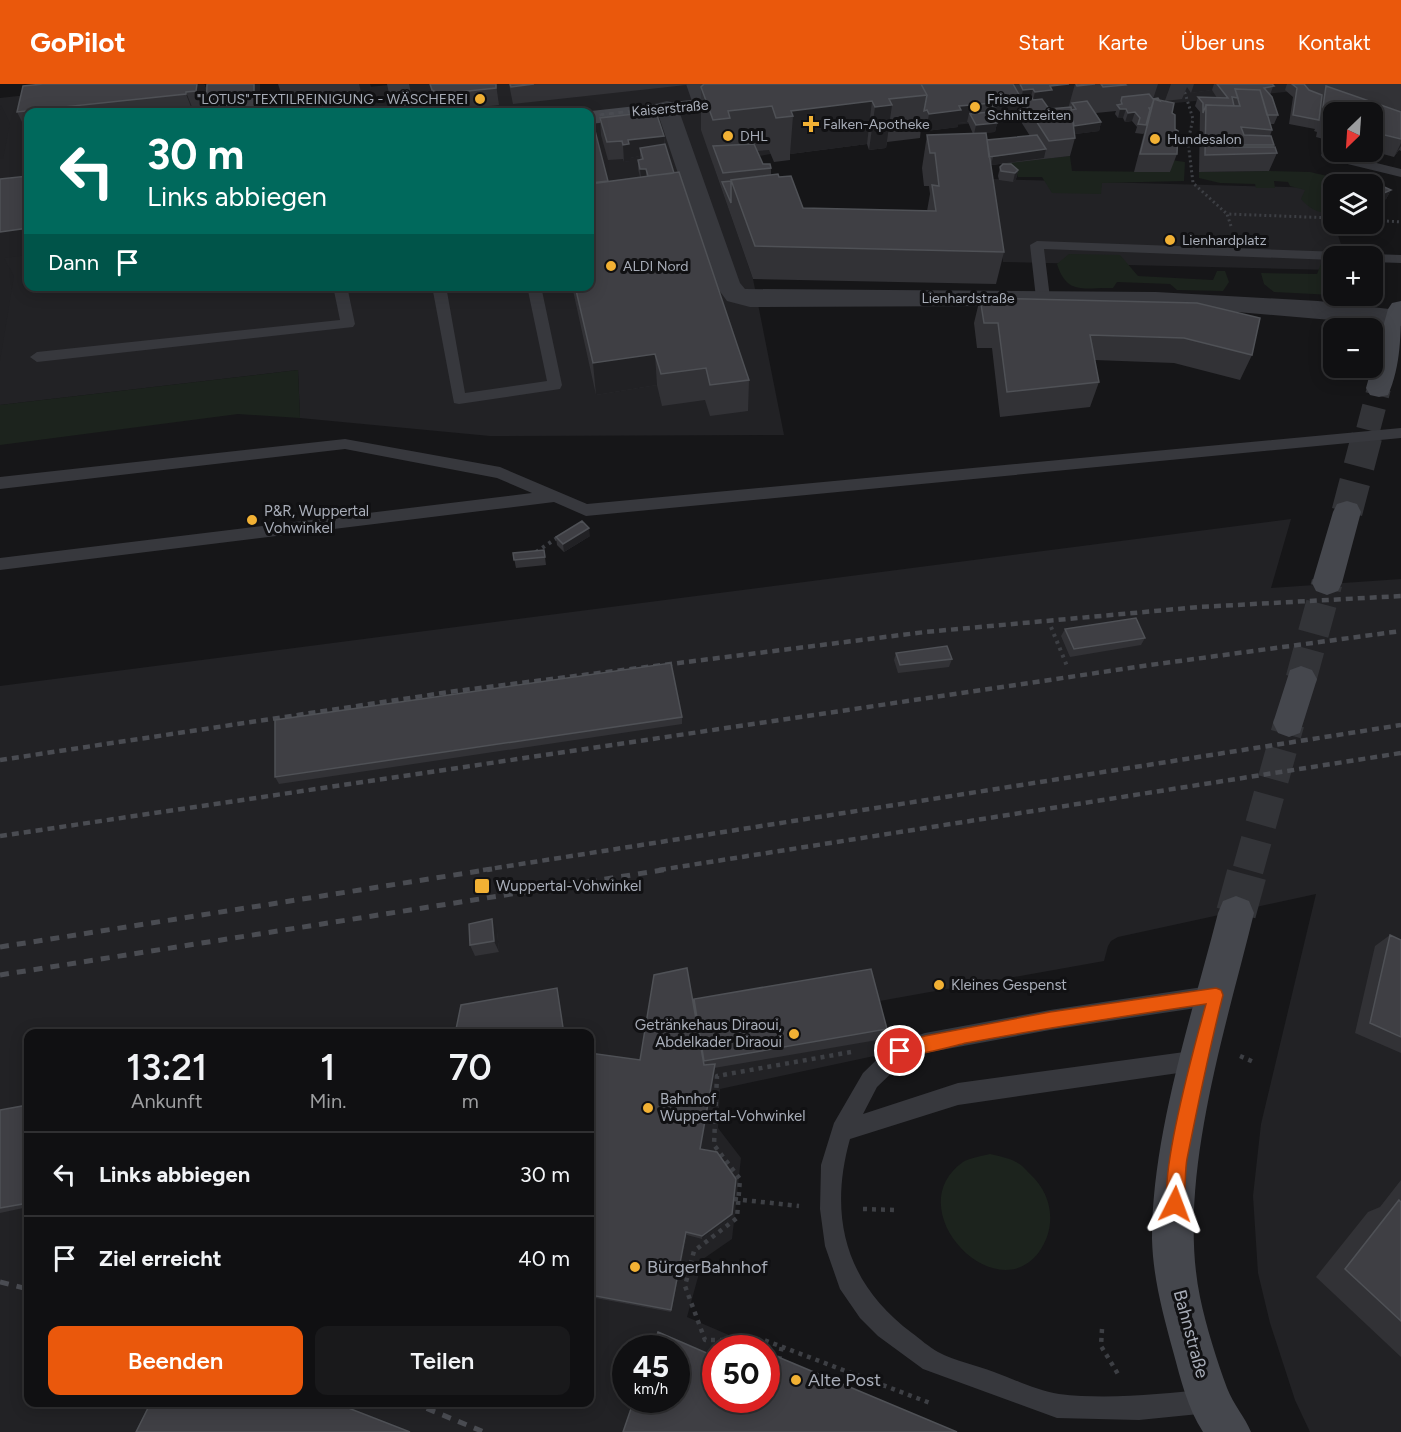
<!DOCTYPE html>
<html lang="de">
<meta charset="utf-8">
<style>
body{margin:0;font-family:Figtree,sans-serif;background:#19191b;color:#f1f3f6;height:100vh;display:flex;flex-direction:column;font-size:22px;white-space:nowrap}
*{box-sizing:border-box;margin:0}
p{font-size:20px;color:#9c9d9f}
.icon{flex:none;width:33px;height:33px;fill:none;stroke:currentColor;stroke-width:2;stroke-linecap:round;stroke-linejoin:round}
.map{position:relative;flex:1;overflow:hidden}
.details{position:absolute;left:24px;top:945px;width:570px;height:378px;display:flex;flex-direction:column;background:#101012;border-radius:12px;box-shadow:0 3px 15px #0003,0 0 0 2px #303032}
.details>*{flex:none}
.guide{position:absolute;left:24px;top:24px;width:570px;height:183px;border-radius:12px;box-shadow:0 3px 15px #0003,0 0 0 2px #303032;background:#00695c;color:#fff;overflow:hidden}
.needle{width:39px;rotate:205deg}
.controls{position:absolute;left:1323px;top:18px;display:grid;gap:12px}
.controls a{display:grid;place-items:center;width:60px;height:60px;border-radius:12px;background:#101012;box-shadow:0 3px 15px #0003,0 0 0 2px #303032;font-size:30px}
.speed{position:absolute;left:612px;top:1251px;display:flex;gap:12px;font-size:30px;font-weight:700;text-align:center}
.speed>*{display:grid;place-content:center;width:78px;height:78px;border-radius:50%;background:#101012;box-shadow:0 3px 15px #0003,0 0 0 2px #303032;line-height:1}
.speed small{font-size:15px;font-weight:400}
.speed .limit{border:9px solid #d22;background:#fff;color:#111}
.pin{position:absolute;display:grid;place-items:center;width:51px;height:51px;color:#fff;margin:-26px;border:3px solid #fff;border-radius:50%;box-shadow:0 2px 6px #0007}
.me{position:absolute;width:66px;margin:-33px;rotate:3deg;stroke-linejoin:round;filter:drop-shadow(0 0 4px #0008)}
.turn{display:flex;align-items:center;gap:21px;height:126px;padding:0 24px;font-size:27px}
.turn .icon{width:78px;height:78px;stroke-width:2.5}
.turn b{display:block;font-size:42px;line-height:51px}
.then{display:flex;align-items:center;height:57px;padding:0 24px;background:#0003;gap:12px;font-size:22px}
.eta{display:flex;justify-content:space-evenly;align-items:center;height:102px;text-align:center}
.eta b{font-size:36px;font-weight:600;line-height:42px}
.action{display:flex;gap:12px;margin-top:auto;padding:12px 24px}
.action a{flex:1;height:69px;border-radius:12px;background:#ea580c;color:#fff;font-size:24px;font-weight:600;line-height:69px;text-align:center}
.action a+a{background:#19191b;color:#f1f3f6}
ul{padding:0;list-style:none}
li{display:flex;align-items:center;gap:18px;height:84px;padding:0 24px;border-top:2px solid #303032}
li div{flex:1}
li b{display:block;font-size:22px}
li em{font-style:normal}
header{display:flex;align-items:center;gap:36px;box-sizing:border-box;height:84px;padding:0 30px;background:#ea580c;color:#fff}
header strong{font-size:28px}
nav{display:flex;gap:33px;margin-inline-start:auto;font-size:21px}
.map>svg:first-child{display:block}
.built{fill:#222225;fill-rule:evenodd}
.green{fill:#1c231d}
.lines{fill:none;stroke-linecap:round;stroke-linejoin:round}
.secondary-tunnel-far2{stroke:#333438;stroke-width:24;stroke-dasharray:24 12;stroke-linecap:butt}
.secondary-tunnel-far1{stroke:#333438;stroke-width:31;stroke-dasharray:31 16;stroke-linecap:butt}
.secondary-tunnel{stroke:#333438;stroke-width:40;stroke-dasharray:40 20;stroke-linecap:butt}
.path-far2{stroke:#3d3f44;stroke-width:3;stroke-dasharray:2 3;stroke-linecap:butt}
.path-far1{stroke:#3d3f44;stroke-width:4;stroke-dasharray:3 4.5;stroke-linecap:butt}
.path{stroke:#3d3f44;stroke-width:4.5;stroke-dasharray:4 5;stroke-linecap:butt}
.service{fill:#37383d;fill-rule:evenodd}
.minor{fill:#37383d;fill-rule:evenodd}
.secondary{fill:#45474d;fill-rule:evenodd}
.rail-far2{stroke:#4a4c52;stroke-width:3;stroke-dasharray:5 4.5;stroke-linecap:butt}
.rail-far1{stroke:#4a4c52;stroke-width:4.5;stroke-dasharray:7 5;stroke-linecap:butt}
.rail{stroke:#4a4c52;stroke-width:5;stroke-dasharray:9 8;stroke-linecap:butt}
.wall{fill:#323236;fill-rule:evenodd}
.shaded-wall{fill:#212124}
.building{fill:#3f3f44;stroke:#4f5156;stroke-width:1.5}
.route{fill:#ea580c;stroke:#983908;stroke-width:1.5}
.poi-dot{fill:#f2b134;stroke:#111113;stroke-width:2}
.labels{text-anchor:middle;stroke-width:6;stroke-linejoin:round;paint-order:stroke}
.far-poi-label{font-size:14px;fill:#a8adb8;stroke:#111113;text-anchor:start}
.far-street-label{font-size:14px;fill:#a8adb8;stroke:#111113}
.poi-label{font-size:15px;fill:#a8adb8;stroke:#111113;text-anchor:start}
.near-poi-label{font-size:18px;fill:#a8adb8;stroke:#111113;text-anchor:start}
.near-street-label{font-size:18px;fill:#a8adb8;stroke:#111113}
</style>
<header>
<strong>GoPilot</strong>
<nav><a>Start</a><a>Karte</a><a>Über uns</a><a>Kontakt</a></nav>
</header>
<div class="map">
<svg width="1401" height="1348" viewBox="0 0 1401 1348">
<rect width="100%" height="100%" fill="#161618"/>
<path class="built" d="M398,0H1364L915,45L713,80L753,195L784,351L490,352L300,334L298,286L0,321V14L36,10L28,28V202H590V28H122Z
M992,95L1322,104L1345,172H1334L1333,186L1003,178Z
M1291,435L1271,504L1401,495V1348H1310L1295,1316L1270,1239L1258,1189L1253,1112L1261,1040L1316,810L1118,853L1111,857L1108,862L1104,877L874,918L888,969L720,1005L718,1044L741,1074L732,1155L703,1175L687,1233L759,1264H716V1316H766L767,1268L949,1348H0V602ZM28,950H590V1318H28ZM626,1264H676V1316H626Z"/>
<path class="green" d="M1070,72L1072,87L1170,88L1171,76L1185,78L1184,97L1102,99L1101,110L1052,109L1042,93H1018L1014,84L1008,79Z
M1269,87L1310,88L1358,99L1334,100L1333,128C1320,131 1310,125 1301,115L1305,106L1290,102L1288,98L1274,97L1275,104H1256L1255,100L1220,99L1199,94V88Z
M1069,170L1120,171L1138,192L1213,196L1217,187H1225L1229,198L1223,207L1177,206L1170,200L1117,198L1113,204C1084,203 1067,212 1057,180Z
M1333,175V211L1274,208L1264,200L1261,189L1317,190L1322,177Z
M298,286L300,334L238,330L0,361V321Z
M990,1070C998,1072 1009,1074 1016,1078C1021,1080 1026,1086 1030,1090C1053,1111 1057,1143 1039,1168C995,1227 897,1125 963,1078C970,1074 982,1072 990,1070Z"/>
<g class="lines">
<path class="secondary-tunnel-far2" d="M1368,346L1379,304"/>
<path class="secondary-tunnel-far1" d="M1347,428L1369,344
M1301,595L1327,499
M1248,786L1289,639"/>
<path class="secondary-tunnel" d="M1236,829L1248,785"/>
<path class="path-far2" d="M1179,0L1185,9L1193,35L1188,57L1193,99L1227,130
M1372,136L1401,138
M1231,142L1227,130L1334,134"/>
<path class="path-far1" d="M536,468L560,452
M1051,543L1067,582"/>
<path class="path" d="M851,968L717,992L714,1061L740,1095L737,1134L694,1167L685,1202L705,1256H764L930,1319
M1240,972L1256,979
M734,1115L799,1122
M863,1125L896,1126
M1102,1245L1101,1262L1118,1290
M779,1276L782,1262"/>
<path class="service" d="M1327,67L1401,85V93L1323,74L1321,71L1323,68Z
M1037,157L1341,168L1348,172H1334V176L1044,165L1050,214L1043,218L1036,214L1030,161Z
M1372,170L1401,171V179L1372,178V172H1366Z
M333,202H347L355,240L353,243L37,278L30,273L37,268L340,236Z
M432,202H446L465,309L547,297L527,202H541L562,301L560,305L459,320L454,319Z
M1401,344V354L586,432L554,418L0,486V474L532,409L497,394L345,365L0,405V393L345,355L500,383L587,420Z
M1216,901L1223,904L1226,911L1223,918L1216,921L1050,946L925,969L906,975L877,1003L863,1030L958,999L1199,966L1206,969L1209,976L1206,983L1199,986L958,1021L850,1055C828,1133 846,1200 912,1249C920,1255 929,1263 938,1268C955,1277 976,1281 994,1288C1014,1295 1037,1307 1059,1310C1108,1316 1160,1310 1209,1305L1217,1309L1221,1317L1217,1325L1209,1329L1139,1336L1057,1334L923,1285L878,1252L860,1234L840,1205L825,1162L820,1125L821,1081L834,1039L863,989L893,960L925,949L1050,926Z"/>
<path class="minor" d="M387,0H409L415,28H393Z
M686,0H708L714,21L711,26L703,28L695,26Z
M667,17L675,19L678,24L740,199L745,205L1156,208L1318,217L1398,226H1401V242L1237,228L1156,225L994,222L750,223L727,217L716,202L656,24L659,19Z"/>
<path class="secondary" d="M745,10L753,12L756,17L753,22L590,40V28H582Z
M1401,217C1401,248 1401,283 1388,311L1379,313L1370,311L1366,304L1388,225L1392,219Z
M1347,417L1357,420L1361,428L1342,499L1338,507L1327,511L1316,507L1312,499L1333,428L1337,420Z
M1301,582L1312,586L1317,595L1300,649L1289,653L1278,649L1273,639L1290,586Z
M1236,812L1249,817L1254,829C1226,944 1176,1096 1200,1213C1206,1242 1217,1277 1227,1304C1233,1320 1245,1333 1251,1348H1203C1187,1323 1181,1296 1173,1267C1163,1230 1153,1194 1152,1155C1152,1050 1192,931 1218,829L1223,817Z"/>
<path class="rail-far2" d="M590,32L718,17"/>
<path class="rail-far1" d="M0,676L456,607L925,548L1199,523L1401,512
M0,752L1150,581L1401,547
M483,786L1401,641
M659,786L1401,669"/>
<path class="rail" d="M0,863L492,785
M0,891L669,785
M0,1198L28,1205
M411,1318L484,1348"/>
</g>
<path class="wall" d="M43,0H204L207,7L260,28H28V50L17,28Z
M278,0H370L375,28H287Z
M430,0H496L499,21L444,27L435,24Z
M509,0H686V1L513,20Z
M704,0H1274L1270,11L1278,31L1274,40H1270L1272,46L1270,52L1274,61V63L1277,69L1269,87L1199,88L1200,28L1195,22L1198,13L1217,14L1212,6L1191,9L1187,3L1182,15L1165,17L1172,29L1175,45L1177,70L1170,88H1134L1144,49L1143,50L1135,49L1137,43L1132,37L1125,38L1123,34H1118L1115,30L1116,27L1096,29L1101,38L1099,47L1075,50V54L1070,72L991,81L1004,168L996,200L753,195L701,46V3ZM1018,33L1030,52L987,56L980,49L995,48L997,39L1007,38L1008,34ZM968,38L973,50L927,51L922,84L924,102H929L930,110L927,127L803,124L779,93L771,91V84L763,80L757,67L769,66L774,78L790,76V70L867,60L869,66L886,64L887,58L920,54L921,44H924L926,47L958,43V39Z
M1287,0H1401V67L1399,66L1394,73L1372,67V28H1334V58L1316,53L1317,48L1314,47L1315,45L1289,40L1293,13L1285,6Z
M600,34L664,52L665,60L674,89L749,296L748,327L710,332L705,316L662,322L657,301L596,311L572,202H590L608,97L640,93L638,85V76H641L640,72L630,74V77L624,78L623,75L608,76L601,51Z
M1000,83L1018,86L1016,95L1013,98L999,96L998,92Z
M1362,93L1391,106L1386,115L1372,121V100H1346Z
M980,214L1197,219L1252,271L1240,296L1174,279L1095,276L1099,298L1090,323L1000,333L992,264H977L974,239Z
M590,452L564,468L557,461L556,453Z
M544,466L546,481L516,484L513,469Z
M1065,545L1145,554L1141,561L1070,573L1061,552Z
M896,569L952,575L949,583L898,589L894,576Z
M682,633V640L279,700L275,693Z
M497,847L499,868L475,872L470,861Z
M1390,851L1401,856V969L1355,949L1375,862Z
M694,920L887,945L883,955L714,984L700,1065L732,1130V1133L702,1155L687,1151L671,1228L590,1213V969L640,976Z
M28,1021V1123L0,1129V1026Z
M1401,1096V1273L1316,1193L1368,1128L1380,1123Z"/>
<path class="shaded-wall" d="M197,0H204L213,23V28H204L196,7Z
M254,0H260V28H254Z
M359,0H370L375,28H366Z
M1069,0H1075L1068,25L1030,28L1035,8L1050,2Z
M1158,0H1171L1163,22L1150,24Z
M1194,0H1214L1212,6L1191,9Z
M1033,5L1028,24L1022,15L1018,33L1008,34L1007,38L997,39L995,48L974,50L976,41L990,39L993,23L1009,17L1021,15L1023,6Z
M186,8L194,28H193L186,10Z
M872,17L867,60L790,70L793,32L791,27Z
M1,21L10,39L3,75H0V26Z
M892,21L886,64L869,66L875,23Z
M971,21L967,38L958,39V43L926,47L929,30L959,22Z
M1120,25H1126L1123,34H1118Z
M1135,28L1132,37L1125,38L1128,29Z
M1101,38L1099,47L1068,51L1070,42Z
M664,52L665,69L640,64V72L630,74V77L624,78L623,61L628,56Z
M1401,59V62L1394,73Z
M1046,65L1044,74L991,81L993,73Z
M640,85H646V94H641Z
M1018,86L1016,95L1013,98L1015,89Z
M1391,106L1386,115L1372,121L1377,112Z
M28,144V171L4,174L14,192L0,277V148Z
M655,270L657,301L596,311L593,279Z
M589,444L590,452L564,468L563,460Z
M492,835L497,847L499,868L494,857Z
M557,904L559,910L565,950H564Z
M732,1130V1133L702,1155V1152Z
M686,1148L687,1151L671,1228V1226Z
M333,1318H336L413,1348H410Z"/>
<path class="building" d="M43,0H197L196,7L186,8V10L17,28L23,2Z
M207,0H254V28H206Z
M430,0H496V4L440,10L432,6Z
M510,0H534L511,3Z
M704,0H921L927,11L889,15L892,21L875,23L872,17L791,27L793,32L776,34L772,22L728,27L730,34L713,36L701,3Z
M921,0H1013L1021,14L1031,12L1033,16L1042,15L1049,25L1071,23L1075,54L1049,57L1022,15L1009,17L1011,20L993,23L991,19L971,21L959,22L961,26L929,30L927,26L924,27L927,11Z
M1020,0H1069L1050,2L1052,6L1035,8L1033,5L1023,6Z
M1076,0H1095L1077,2Z
M1101,0H1125L1126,1L1103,3Z
M1217,0H1272L1274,2L1264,4L1272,13L1278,31H1267L1260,6L1235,5L1238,14L1232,13L1234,22L1206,21L1203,29V19L1198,13L1228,14Z
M1292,0H1304L1309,6L1322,11L1319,36L1293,31L1297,4Z
M1326,2L1401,28V55L1372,48V28H1334V38L1324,36L1325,31L1322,30Z
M1235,5L1260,6L1272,46L1241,43L1244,51L1271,52L1274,61H1234L1230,51L1225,50L1229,63H1275L1277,69L1205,71L1206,21L1240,22Z
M1149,10L1153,15L1158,14L1160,17L1154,15L1151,24H1149L1150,26L1146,41L1138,40L1140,34L1135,28L1128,29L1126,25H1120L1117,21L1122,20L1121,17L1122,13Z
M1154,15L1174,19L1172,29L1175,31V45L1178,47L1177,70H1140Z
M1087,17L1101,38L1074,42L1071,26L1076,25L1072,19Z
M651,28L657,31L664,52L628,56L629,60L623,61L622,57L607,58L600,34Z
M989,28L997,39L976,41L970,30Z
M590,35H592L608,97L590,99Z
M986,49L1004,168L755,162L731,96L778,90L779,93L791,92L803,124L936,127L932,101L939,102L935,69H930L927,51Z
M1037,51L1046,65L989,73L987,56Z
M665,60L674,89L648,92L646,85H640L638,76L643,75L640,64Z
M754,60L763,80H770L771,84L723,89L713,62Z
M1003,80H1011L1018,86L1015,89L1001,87L1000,83Z
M679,88L749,296L710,301L706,284L661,290L655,270L593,279L575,202H590V100Z
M28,92V144L0,148V95Z
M1362,93L1391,106L1377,112H1372V100H1346Z
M731,97V119L722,98Z
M980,214L1197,219L1260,234L1252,271L1184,254L1090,251L1099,298L1007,308L998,239H984Z
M582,437L589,444L563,460L556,453Z
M544,466L545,473L514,476L513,469Z
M1136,534L1145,554L1074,565L1065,545Z
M947,562L952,575L900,581L896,569Z
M671,579L682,633L275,693V636Z
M492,835L494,857L470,861L469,840Z
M1390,851L1401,856V953L1370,939Z
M687,884L704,981L715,980L700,1065L717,1068L736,1095L732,1130L702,1152L686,1148L671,1226L590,1211V969L640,976L654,891Z
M871,885L887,945L704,977L694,915Z
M557,904L564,950H455L461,921Z
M28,1021V1119L0,1124V1026Z
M1399,1116L1401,1118V1237L1345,1185Z
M658,1248L716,1273V1316H766V1268L957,1348H623L634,1316H676V1264H653Z
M151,1318H333L410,1348H136Z"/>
<path class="route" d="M1216,904L1221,906L1223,911C1209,966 1198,1020 1187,1075C1184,1091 1187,1110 1181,1126L1175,1128L1169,1126C1157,1097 1196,956 1206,920C1125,932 1045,944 966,959C953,962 903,976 894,972L892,967L894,961L925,952L1050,928Z"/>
<g class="poi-dot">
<circle cx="480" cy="15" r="6"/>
<circle cx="975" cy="23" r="6"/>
<path d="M808 31h6v6h6v6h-6v6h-6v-6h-6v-6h6z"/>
<circle cx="728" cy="52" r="6"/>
<circle cx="1155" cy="55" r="6"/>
<circle cx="1170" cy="156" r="6"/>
<circle cx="611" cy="182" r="6"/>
<circle cx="252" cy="436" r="6"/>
<rect x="474" y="794" width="16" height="16" rx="3"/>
<circle cx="939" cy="901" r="6"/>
<circle cx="794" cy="950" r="6"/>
<circle cx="648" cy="1024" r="6"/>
<circle cx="635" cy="1183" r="6"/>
<circle cx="796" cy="1296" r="6"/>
</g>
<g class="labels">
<g class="far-poi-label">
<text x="468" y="20" text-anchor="end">"LOTUS" TEXTILREINIGUNG - WÄSCHEREI</text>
<text x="987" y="20">Friseur<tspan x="987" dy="16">Schnittzeiten</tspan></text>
<text x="823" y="45">Falken-Apotheke</text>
<text x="740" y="57">DHL</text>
<text x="1167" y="60">Hundesalon</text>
<text x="1182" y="161">Lienhardplatz</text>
<text x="623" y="187">ALDI Nord</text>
</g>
<g class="far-street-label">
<text transform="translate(670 24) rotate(-5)" y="5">Kaiserstraße</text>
<text x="968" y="219">Lienhardstraße</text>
</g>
<g class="poi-label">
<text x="264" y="432">P&amp;R, Wuppertal<tspan x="264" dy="17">Vohwinkel</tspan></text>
<text x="496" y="807">Wuppertal-Vohwinkel</text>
<text x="951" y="906">Kleines Gespenst</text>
<text x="782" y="946" text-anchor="end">Getränkehaus Diraoui,<tspan x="782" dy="17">Abdelkader Diraoui</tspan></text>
<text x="660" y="1020">Bahnhof<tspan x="660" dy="17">Wuppertal-Vohwinkel</tspan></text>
</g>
<g class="near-poi-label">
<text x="647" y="1189">BürgerBahnhof</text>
<text x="808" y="1302">Alte Post</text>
</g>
<g class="near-street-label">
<text transform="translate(1191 1250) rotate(75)" y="6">Bahnstraße</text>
</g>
</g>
</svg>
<div class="controls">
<a><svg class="needle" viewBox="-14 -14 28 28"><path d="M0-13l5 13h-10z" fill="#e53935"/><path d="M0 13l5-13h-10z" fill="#9c9d9f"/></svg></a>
<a><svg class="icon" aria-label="layers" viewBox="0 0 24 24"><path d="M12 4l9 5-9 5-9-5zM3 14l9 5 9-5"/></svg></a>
<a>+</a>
<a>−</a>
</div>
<div class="speed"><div>45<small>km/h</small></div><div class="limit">50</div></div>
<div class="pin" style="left:900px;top:967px;background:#d93025"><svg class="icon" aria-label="arrive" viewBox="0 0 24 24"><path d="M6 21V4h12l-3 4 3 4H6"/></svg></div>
<svg class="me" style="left:1175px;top:1120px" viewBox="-20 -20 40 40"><path d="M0-17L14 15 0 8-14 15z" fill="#ea580c" stroke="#fff" stroke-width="4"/></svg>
<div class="guide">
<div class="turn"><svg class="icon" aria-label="left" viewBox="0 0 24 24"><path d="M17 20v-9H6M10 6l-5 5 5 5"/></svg><div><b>30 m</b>Links abbiegen</div></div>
<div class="then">Dann<svg class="icon" aria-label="arrive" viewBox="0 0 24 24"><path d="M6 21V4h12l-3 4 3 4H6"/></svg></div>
</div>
<section class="details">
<div class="eta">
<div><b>13:21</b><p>Ankunft</p></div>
<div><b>1</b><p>Min.</p></div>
<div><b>70</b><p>m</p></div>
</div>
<ul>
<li><svg class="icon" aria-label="left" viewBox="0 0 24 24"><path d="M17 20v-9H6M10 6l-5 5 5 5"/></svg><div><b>Links abbiegen</b></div><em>30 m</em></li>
<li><svg class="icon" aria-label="arrive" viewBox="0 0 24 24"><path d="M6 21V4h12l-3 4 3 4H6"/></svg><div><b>Ziel erreicht</b></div><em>40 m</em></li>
</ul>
<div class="action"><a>Beenden</a><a>Teilen</a></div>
</section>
</div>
